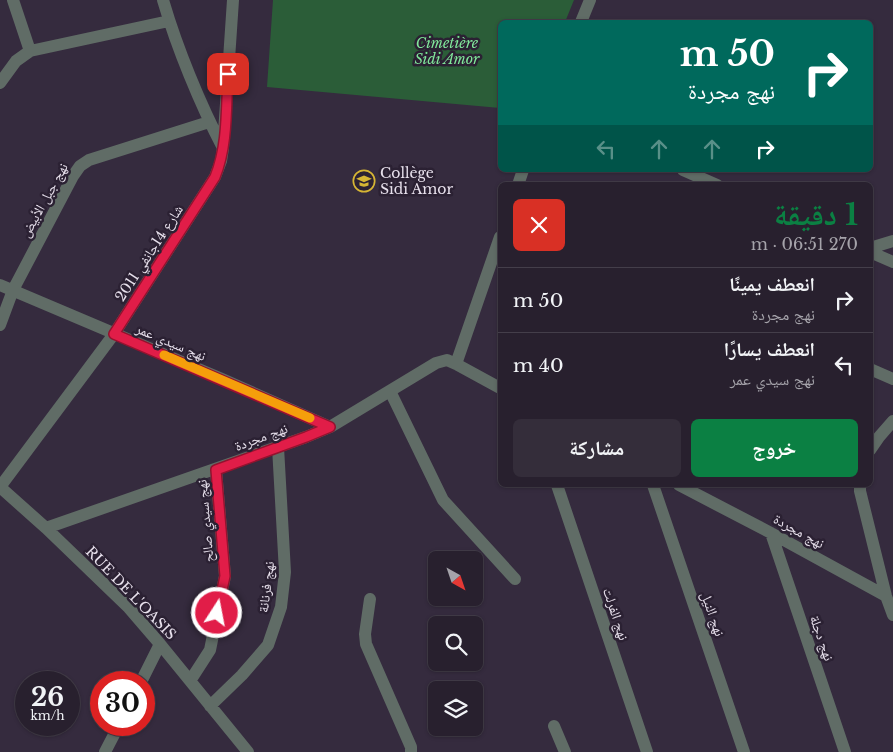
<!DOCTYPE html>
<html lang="ar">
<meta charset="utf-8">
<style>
body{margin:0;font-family:"Libre Baskerville","Noto Naskh Arabic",serif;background:#342d3a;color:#f1f3f6;direction:rtl;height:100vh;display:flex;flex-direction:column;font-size:19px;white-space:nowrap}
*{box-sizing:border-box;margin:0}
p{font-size:16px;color:#a5a3aa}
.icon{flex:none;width:28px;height:28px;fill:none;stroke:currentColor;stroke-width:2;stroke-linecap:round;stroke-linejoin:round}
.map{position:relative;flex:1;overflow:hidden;direction:ltr}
.side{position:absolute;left:498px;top:182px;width:375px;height:305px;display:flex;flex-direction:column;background:#28202e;border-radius:8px;box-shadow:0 1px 4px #0004,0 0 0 1px #443e4a;direction:rtl}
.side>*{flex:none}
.hud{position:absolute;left:498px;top:20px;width:375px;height:152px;border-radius:8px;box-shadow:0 1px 4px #0004,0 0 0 1px #443e4a;direction:rtl;background:#00695c;color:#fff;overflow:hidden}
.needle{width:32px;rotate:140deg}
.tools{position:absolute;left:428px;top:551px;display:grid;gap:10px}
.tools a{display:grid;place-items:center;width:55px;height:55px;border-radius:8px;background:#28202e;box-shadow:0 1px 4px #0004,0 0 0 1px #443e4a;font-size:25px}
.speed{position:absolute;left:15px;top:671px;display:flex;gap:10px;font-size:25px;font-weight:700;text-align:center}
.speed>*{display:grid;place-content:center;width:65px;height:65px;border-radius:50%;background:#28202e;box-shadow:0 1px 4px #0004,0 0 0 1px #443e4a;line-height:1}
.speed small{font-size:12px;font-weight:400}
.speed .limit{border:8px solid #d22;background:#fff;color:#111}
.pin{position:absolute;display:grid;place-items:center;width:42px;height:42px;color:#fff;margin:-21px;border-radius:10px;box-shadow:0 2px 8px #0006}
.me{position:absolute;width:55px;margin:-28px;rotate:11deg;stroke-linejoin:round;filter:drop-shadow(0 0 4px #0008)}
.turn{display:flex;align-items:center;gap:18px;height:105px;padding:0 15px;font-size:22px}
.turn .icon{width:65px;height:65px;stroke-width:2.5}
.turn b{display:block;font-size:35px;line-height:42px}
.lanes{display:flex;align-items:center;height:48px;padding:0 15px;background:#0003;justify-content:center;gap:25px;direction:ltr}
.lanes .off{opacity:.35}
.round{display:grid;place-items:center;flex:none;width:52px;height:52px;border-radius:8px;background:#342d3a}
.summary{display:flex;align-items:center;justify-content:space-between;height:85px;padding:0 15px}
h1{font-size:30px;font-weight:800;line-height:38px;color:#0b8043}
.action{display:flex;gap:10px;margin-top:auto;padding:10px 15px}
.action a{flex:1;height:58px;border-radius:8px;background:#0b8043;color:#fff;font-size:20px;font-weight:800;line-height:58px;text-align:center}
.action a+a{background:#342d3a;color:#f1f3f6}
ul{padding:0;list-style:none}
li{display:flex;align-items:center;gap:15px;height:65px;padding:0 15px;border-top:1px solid #443e4a}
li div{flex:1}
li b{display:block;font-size:19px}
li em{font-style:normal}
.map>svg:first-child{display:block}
.green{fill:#2b5d38}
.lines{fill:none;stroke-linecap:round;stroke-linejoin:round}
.minor{stroke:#606c66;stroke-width:12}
.route-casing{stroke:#92132f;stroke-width:12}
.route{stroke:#e11d48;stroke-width:9}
.slow{stroke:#f59e0b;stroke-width:9}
.labels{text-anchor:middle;stroke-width:5;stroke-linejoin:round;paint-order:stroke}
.park-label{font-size:14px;font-style:italic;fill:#81e89b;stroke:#2b2133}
.poi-label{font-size:14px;fill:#e7e0ec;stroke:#2b2133;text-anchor:start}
.street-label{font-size:14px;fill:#e7e0ec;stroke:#2b2133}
</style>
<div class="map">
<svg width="893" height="752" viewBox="0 0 893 752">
<rect width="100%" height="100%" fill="#352b3e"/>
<path class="green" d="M273,0H574L565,22H500V108L267,87Z"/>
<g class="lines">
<path class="minor" d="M13,0L30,51
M163,0C177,48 200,104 223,148
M581,22L590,0
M0,83L16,61L30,51L169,21
M683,170L717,185
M518,185L523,170
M870,248L893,241
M870,252L893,262
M0,285L222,379L330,427
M0,325L13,290L73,176L80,166L89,160L209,122
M456,364L500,237
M870,369L893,379
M390,391L443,500L515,579
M870,450L879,437L893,421
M557,485L647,752
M653,485L744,752
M679,485L771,533L886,596
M860,485V491L886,596L893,615
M0,487L114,334L215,177L221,161L223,148L233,0
M0,487L46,528L129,608L160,644L248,752
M46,528L306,437L330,427L436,363L447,360L456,364L500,388
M771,533L845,752
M370,599L365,634L366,644L411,747V752
M190,681L210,650L225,576L216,470
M141,682L160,644
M210,706L242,675L268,645L281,607L285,572L278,447
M554,726L565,752
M105,752L119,725"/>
</g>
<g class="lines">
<g class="route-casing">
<path id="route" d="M217,613L225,576L216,470L306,437L330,427L114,334L215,177C228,145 226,108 228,74"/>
</g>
<use href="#route" class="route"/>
<path class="slow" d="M164,355L310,418"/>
</g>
<defs>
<g id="school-ring" transform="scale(1.125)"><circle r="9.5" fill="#2b2133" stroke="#d6b534" stroke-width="1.5"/><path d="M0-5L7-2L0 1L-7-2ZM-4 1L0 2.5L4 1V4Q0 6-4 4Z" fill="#d6b534"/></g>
</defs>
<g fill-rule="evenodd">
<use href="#school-ring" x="364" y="181"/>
</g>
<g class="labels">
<g class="park-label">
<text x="447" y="48">Cimetière<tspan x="447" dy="16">Sidi Amor</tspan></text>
</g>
<g class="poi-label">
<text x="380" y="178">Collège<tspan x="380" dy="16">Sidi Amor</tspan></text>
</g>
<g class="street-label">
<text transform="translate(44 200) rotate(-61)" y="5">نهج جبل الأبيض</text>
<text transform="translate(149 253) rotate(-57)" y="5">شارع 14جانفي 2011</text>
<text transform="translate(171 342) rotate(23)" y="5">نهج سيدي عمر</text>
<text transform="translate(261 437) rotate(-20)" y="5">نهج مجردة</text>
<text transform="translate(205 521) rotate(-95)" y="5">نهج سيدي صالح</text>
<text transform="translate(799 531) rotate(29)" y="5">نهج مجردة</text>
<text transform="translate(266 587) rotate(-83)" y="5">نهج فرنانة</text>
<text transform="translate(131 593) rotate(46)" y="5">RUE DE L'OASIS</text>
<text transform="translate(616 614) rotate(72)" y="5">نهج الفرلت</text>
<text transform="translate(713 614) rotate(71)" y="5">نهج النيل</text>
<text transform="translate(822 638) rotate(71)" y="5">نهج دجلة</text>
</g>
</g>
</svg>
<div class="tools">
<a><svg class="needle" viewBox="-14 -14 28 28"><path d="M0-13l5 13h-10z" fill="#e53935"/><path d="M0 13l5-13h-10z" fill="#a5a3aa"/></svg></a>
<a><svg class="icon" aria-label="search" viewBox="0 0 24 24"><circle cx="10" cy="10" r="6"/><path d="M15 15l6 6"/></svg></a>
<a><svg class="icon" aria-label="layers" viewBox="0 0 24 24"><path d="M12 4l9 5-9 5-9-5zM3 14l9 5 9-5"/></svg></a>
</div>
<div class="speed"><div>26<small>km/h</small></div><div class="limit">30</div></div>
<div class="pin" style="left:228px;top:74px;background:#d93025"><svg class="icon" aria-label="arrive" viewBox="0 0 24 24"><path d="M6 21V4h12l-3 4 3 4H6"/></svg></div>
<svg class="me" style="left:217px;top:613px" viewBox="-20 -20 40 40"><circle r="17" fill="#e11d48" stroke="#fff" stroke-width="3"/><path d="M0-11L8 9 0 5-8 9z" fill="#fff"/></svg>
<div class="hud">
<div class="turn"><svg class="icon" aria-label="right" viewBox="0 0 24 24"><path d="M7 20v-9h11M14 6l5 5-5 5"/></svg><div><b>50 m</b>نهج مجردة</div></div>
<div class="lanes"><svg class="icon off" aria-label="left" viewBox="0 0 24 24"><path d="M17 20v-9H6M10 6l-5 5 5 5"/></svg><svg class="icon off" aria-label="ahead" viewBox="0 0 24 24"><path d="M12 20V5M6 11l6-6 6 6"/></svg><svg class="icon off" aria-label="ahead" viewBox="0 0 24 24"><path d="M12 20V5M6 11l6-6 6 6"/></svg><svg class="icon" aria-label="right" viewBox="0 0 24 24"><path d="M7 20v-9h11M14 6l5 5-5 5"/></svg></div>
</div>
<section class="side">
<div class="summary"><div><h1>1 دقيقة</h1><p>270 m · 06:51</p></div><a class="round" style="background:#d93025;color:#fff"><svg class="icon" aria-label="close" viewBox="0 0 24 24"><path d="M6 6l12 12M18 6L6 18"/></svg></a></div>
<ul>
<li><svg class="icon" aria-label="right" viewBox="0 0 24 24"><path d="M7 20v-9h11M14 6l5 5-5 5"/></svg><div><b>انعطف يمينًا</b><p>نهج مجردة</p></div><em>50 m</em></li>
<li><svg class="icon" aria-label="left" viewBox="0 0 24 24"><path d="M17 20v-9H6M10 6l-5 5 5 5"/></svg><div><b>انعطف يسارًا</b><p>نهج سيدي عمر</p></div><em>40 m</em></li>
</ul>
<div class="action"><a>خروج</a><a>مشاركة</a></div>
</section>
</div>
